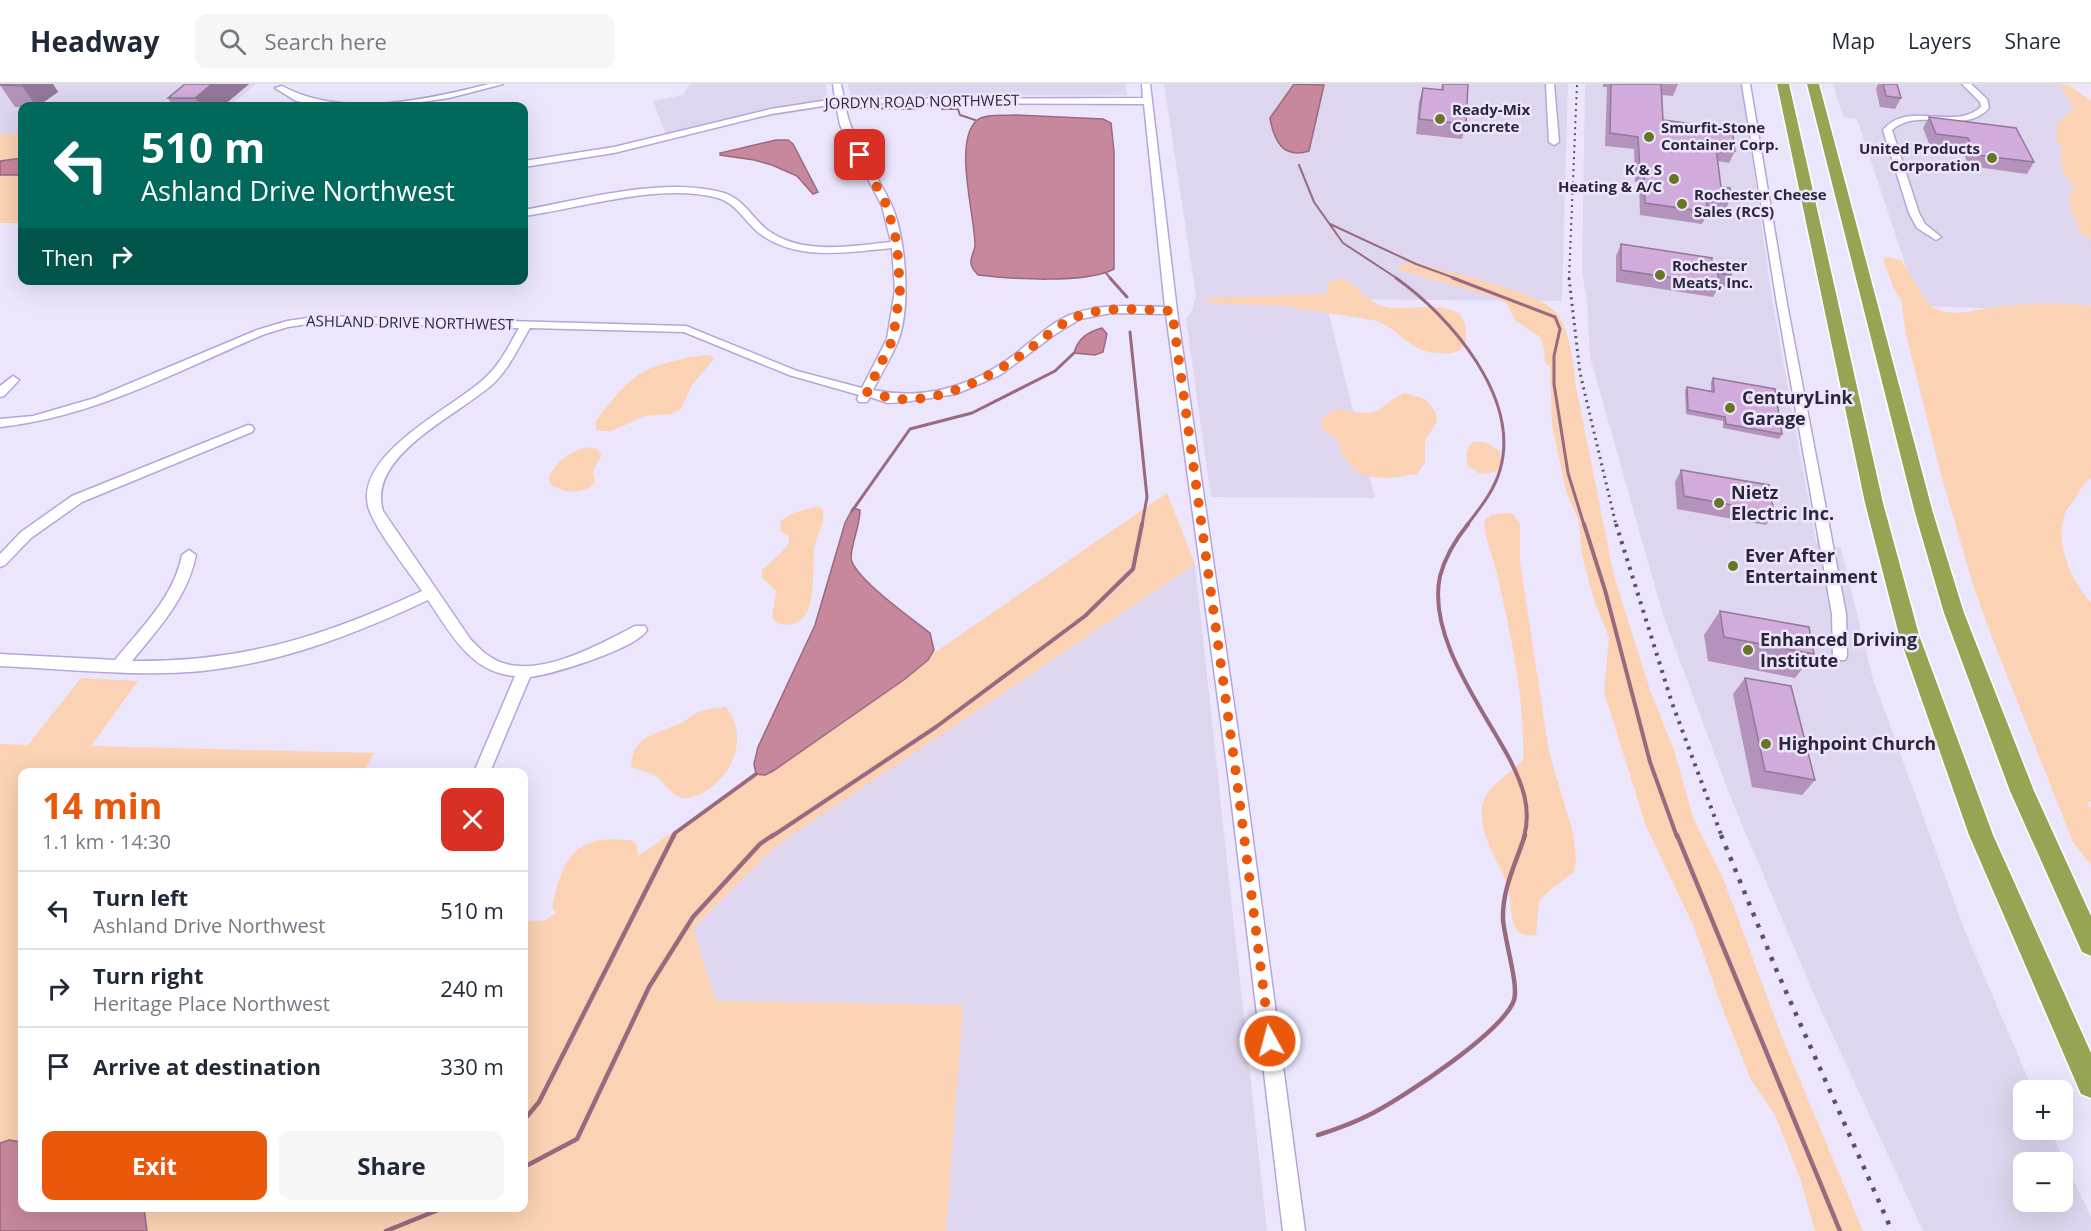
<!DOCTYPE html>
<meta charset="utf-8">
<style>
body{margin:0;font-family:"Open Sans",sans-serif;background:#f6f6f7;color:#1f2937;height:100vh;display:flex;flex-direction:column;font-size:22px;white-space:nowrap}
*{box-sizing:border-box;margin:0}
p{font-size:20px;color:#747a83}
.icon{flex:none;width:33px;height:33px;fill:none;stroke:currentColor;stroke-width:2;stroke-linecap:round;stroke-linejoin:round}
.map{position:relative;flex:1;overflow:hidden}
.sheet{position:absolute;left:18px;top:684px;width:510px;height:444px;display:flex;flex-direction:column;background:#fff;border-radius:12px;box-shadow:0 6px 24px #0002}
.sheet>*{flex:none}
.hud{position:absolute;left:18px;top:18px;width:510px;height:183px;border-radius:12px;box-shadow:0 6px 24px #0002;background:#00695c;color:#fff;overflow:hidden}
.tools{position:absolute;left:2013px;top:996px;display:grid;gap:12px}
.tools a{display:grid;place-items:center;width:60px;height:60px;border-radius:12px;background:#fff;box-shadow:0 6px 24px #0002;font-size:30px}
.pin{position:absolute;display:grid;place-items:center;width:51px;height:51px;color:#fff;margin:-26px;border-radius:12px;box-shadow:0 3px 9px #0006}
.me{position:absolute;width:66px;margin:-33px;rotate:353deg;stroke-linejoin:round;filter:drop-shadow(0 0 4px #0008)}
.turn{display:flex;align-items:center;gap:21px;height:126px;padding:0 24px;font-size:27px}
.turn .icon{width:78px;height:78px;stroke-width:2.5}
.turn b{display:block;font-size:42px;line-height:51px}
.then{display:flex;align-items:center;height:57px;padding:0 24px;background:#0003;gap:12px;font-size:22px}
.round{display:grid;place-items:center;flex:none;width:63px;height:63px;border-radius:12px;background:#f6f6f7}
.head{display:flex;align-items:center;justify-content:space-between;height:102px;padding:0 24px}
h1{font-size:36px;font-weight:700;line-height:45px;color:#ea580c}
.primary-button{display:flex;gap:12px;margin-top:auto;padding:12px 24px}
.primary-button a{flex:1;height:69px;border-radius:12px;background:#ea580c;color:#fff;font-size:24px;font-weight:700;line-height:69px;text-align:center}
.primary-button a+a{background:#f6f6f7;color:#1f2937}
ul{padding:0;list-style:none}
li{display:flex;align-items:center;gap:18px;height:78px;padding:0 24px;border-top:2px solid #e0e1e3}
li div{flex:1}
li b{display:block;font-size:22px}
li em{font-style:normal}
header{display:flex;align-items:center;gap:36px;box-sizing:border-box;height:84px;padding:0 30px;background:#fff;border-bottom:2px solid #e0e1e3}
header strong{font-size:28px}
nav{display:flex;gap:33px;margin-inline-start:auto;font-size:21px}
.search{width:420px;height:54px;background:#f6f6f7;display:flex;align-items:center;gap:15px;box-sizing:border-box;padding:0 21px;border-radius:12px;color:#747a83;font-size:22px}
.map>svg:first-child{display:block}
.built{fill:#ded6ef;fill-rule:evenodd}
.green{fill:#fbd2b3}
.water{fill:#c7879c;stroke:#996a7f;stroke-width:1.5}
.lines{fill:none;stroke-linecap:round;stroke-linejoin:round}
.stream-far3{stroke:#996a7f;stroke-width:2}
.stream-far2{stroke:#996a7f;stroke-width:3}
.stream-far1{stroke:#996a7f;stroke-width:4}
.stream{stroke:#996a7f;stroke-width:4.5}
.minor-casing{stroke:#b5a5db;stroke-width:3}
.highway-casing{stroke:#fff;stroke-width:3}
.minor{fill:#fff;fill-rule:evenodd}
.highway{fill:#95a554;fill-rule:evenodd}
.rail-far3{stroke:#595268;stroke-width:2;stroke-dasharray:2 4;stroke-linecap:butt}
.rail-far2{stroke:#595268;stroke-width:3;stroke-dasharray:2 4.5;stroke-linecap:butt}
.rail-far1{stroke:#595268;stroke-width:4;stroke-dasharray:3 6;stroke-linecap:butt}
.rail{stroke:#595268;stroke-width:4.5;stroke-dasharray:4 8;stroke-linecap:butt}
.wall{fill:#b393bc}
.shaded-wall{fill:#927899}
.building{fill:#d0abdb;stroke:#927899;stroke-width:1.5}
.route{stroke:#ea580c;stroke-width:10;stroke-dasharray:0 18}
.poi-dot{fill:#677622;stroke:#ece6fd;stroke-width:2}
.labels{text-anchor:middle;stroke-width:5;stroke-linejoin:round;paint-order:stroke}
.far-street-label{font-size:15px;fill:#2d263b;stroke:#ece6fd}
.far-poi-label{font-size:15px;font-weight:bold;fill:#2d263b;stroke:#ece6fd;text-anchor:start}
.poi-label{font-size:18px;font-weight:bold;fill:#2d263b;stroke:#ece6fd;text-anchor:start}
</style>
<header>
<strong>Headway</strong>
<div class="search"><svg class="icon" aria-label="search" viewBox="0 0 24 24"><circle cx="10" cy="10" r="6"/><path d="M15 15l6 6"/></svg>Search here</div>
<nav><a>Map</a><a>Layers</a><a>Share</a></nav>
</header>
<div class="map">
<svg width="2091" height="1147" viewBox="0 0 2091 1147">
<rect width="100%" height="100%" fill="#ece6fd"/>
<path class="built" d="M0,0H256L230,22H22V51L0,50Z
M690,0H826L827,23L666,51L653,17L683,11Z
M848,0H1126L1127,11L850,12Z
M1164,0H1568L1562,217L1325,215L1375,414L1211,413L1186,235L1192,226L1196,212Z
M1585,0H1741L1773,220L1816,458L1841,464L1872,592L1965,847L2033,1006H2024V1046H2050L2091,1133V1147H1923L1815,913L1732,717L1664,534L1590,273L1587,218L1582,187ZM2024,1078H2062V1118H2024Z
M1833,0H2061L2091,23V221L2087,224L2053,226L1919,222L1857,35L1843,33Z
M1195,480L1267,1147H946L963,921L715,917L693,844L777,761Z"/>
<path class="green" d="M2063,1H2069L2091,17V157L2079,147L2068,117L2074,103L2064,89L2061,77L2062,66L2056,55L2058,39L2071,27L2073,22L2060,2Z
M0,50H22V139H0Z
M1887,173L1901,176L1927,218C1945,238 1980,224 2003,222C2032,219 2062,218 2091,222V394C2084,399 2081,404 2077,412C2073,418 2066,425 2064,432C2055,462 2072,497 2091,519V717L2087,719L2091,724V781L2073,758L1993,556L1973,501L1940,387L1906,250L1901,216L1894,205L1883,176Z
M1406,179L1419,180C1447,188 1546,208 1559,232C1571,253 1573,279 1576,303L1614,492L1650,606L1674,666L1694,736L1723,794L1784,958L1863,1147H1815L1800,1094L1775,1031L1751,996L1720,918L1694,843L1646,742L1604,608L1609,554L1594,516L1582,472L1579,438L1566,407L1552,341L1550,282L1545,279L1544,264L1540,253L1515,236L1507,220L1498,214L1403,187L1399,184L1400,181Z
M1342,195C1359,201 1366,218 1383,222C1407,229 1433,217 1456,228C1466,233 1470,256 1462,264C1457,270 1444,270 1436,269C1408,266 1400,246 1377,237L1286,222L1210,219L1206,217L1208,214L1326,210L1330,196Z
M710,271L714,275L692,301L681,325L671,330L644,332L612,347H597L595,338C607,322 627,296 645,287C659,279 695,271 710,271Z
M1405,309L1425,315L1436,328L1437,337L1425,357V378L1417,390L1391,394L1370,393L1356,388L1341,369L1338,356L1323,346L1321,336L1333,326C1348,324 1362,333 1376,327C1387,322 1394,312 1405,309Z
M1474,358H1485L1500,367L1501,382L1495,388L1480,390L1468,382C1466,372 1465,364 1474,358Z
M587,363L596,365L602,370L593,387L595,399C581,411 565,410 550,400L549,393C557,377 570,367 587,363Z
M1167,409L1195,480L777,761L693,844L716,917L963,921L946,1147H0V660L28,661L81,594L138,597L91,662L374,669L364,688H22V1124H524V836L544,837L556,829L552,824C562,772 577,748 634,757L637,762L638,772Z
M818,422L823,426C825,440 818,448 815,461C810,482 821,534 792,540C784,542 778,541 772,534L776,507L762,494V486L781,469L789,459V452L780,447L781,437L793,429Z
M1507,429L1513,430L1520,440V478L1549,668L1573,749L1576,774L1574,788L1546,809L1539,817L1536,851C1531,852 1524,852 1519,848C1509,838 1512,820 1509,808C1503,779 1479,757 1482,724C1485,701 1509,692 1523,676C1525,613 1511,552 1497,490C1493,472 1485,456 1484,437L1491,431Z
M726,623C748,651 735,688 707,706C702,710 692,714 686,714C672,714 667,701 657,693C650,688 639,686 631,683C632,651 656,650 679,640C685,638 689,633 694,630C704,625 716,624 726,623Z"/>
<path class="water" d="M1294,0L1324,1L1309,67C1283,75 1274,57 1270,34Z
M1015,31L1103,35L1111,39L1114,68V185C1086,200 1011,195 978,191C975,187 971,184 971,179C970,173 975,167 975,161C975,132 954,62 975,38C983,29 1003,32 1015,31Z
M776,56H788L793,60L818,108L813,110L797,92L772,81L754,76L720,71V69Z
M22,74V91H0V77Z
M1102,244L1107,250L1103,268L1095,271L1074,269C1078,254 1088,248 1102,244Z
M853,424L860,426C860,442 852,457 851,473C851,492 914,536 930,549L934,566L928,576L905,595L773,687L765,691L756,690L754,680L758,663L815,541L845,439Z
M9,1056L22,1058V1124H144L147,1147H0V1059Z"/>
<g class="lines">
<path class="stream-far3" d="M851,24L916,25
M942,25H958L960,31L975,36
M1299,81L1314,118L1343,159L1398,195
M1330,140L1416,180L1457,195
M1106,189L1111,195"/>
<path class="stream-far2" d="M1110,194L1127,213
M1396,194C1450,232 1521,314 1500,386C1494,407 1480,424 1467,441
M1453,194L1555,233L1560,245L1554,272V300L1568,389L1584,441
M1130,248L1147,413L1142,441
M852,427L910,345L972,329L1055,287L1074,269"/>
<path class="stream-far1" d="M1468,440C1456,455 1445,473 1440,492C1427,553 1482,623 1509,674C1522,699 1532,724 1524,753
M1584,440L1605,506L1650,678L1677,753
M673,753L675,749L756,690
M771,753L936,643L1085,532L1133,485L1142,440"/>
<path class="stream" d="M1677,751L1840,1147
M524,1036L539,1018L674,751
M1318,1051C1337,1045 1356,1038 1373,1029C1404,1013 1504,947 1514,916C1519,901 1504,854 1503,835C1502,805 1516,779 1525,751
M524,1083L577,1055L649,903L693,833L760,760L773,751
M386,1147L443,1124"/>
<g class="minor-casing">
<path id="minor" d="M489,0H503L449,14L393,22H322L296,17L275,4L282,2C343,35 425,16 489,0Z
M833,0H841L844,15L1143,14L1142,0H1150L1177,227L1245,697L1305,1147H1283L1229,697L1166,230L1111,229L1080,235L1054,251L1000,291L956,310L904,318L888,319L870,313L867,318H859L857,315L859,311L789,291L684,248L530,244C519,262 510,283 495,298C462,330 366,370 383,427L471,556C477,561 482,568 489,572C529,601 598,561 635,542H645L647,546C636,565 553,590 530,593L490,688H474L515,592C471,589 451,550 428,516C356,550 281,579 202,587C135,593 67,585 0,582V570L115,576C141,544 174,513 182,471L189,466L196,471C188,513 158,545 132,577C242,578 323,553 422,507C408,486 374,445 368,422C356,368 455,323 486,293C501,279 509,261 519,244L321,238L288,243L265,250C178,287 95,333 0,343V335L33,332L95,314L257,246L287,237L321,232L686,242L797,287L862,304L887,255L895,206L892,164C849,168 796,178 759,149C745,138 736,119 718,114C661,98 581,124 524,132V126C584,115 665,92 724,109C743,115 752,133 766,145C801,172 851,162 891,158L882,122L840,41L836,20L771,30L614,69L524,83V77L614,63L771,25L835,15ZM859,19L1144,20L1165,223C1133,222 1100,219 1070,231C1049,240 1032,257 1014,271C973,302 924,317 873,306C881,290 891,274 898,257C911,224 906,152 891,120C875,86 851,57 845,20Z
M1546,0H1554L1559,58L1554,61L1549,58Z
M1742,0H1750L1787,220L1846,530L1847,572L1845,576H1835L1833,572L1832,530L1777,220Z
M1962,0H1971L1987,15L1989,24C1963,53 1919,21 1892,46L1919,129L1925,140L1941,153L1936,156L1917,144L1909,129L1883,46C1909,15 1953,48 1981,23L1980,18Z
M13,292L19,296L4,312L0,313V302Z
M248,341L252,342L254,345L252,348L82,418L31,454L5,481L0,483V470L21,448L72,412Z"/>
</g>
<g class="highway-casing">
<path id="highway" d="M1777,0H1789L1883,419L1919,551L1993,751L2091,969V1014L2081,1010L1969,751L1899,551L1865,419Z
M1807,0H1819L1933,429L1964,529L2034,707L2091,832V872L2082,868L2010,707L1944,529L1915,429Z"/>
</g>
<use href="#minor" class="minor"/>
<use href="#highway" class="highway"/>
<path class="rail-far3" d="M1569,195L1577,0"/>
<path class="rail-far2" d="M1569,194L1580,289L1616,441"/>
<path class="rail-far1" d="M1616,440L1672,619L1722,753"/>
<path class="rail" d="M1721,751L1776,885L1892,1147"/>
</g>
<path class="wall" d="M53,0L58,8L38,22L22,23H15L0,1Z
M185,0H249L223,22H173L168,14Z
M1442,0H1468L1466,40L1462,55L1416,50L1419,18L1423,4L1441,6Z
M1603,0H1678L1673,12L1662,11L1663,36L1735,67L1729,79L1718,77L1721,103L1731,114L1725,127L1707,124L1708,128L1702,140L1640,131L1639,98H1635L1634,65L1605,62L1607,3H1603Z
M1878,0H1897L1901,14L1895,25L1880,23L1876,5Z
M1929,33L2034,78L2027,90L1969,82L1962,66L1930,62L1923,44Z
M1621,160L1712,178L1731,191L1725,203L1719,202L1713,213L1616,198V172Z
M1713,294L1782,350L1779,355L1723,344V337L1686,330L1685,307L1687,303L1711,307V298Z
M1681,386L1774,429L1766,441L1677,425L1675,398Z
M1720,527L1814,570L1795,594L1708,577L1704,551Z
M1745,594L1815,696L1802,711L1752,703L1733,610Z"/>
<path class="shaded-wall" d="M25,0H53L58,8L38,22H36L22,2Z
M212,0H249L223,22H200L195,14Z"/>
<path class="building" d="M2,0H25L22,2L0,1Z
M185,0H212L195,14H168Z
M1443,0H1468L1466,40L1419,35L1423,4L1443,6Z
M1611,0H1661L1663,36L1732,45L1735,67L1716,64L1721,103L1730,104L1731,114L1706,111L1708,128L1645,119L1644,86H1640L1638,53L1610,49Z
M1883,0H1897L1901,14L1886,12Z
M1929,33L2016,44L2034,78L1976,71L1968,54L1936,50Z
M1621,160L1712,174V178L1730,180L1731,191L1718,189L1719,201L1621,186Z
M1713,294L1775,305L1782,350L1726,340L1725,333L1688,326L1687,303L1714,308Z
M1681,386L1769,401L1774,429L1684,412Z
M1720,527L1809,543L1814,570L1724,553Z
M1745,594L1791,602L1815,696L1765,687Z"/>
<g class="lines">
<path class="route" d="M860,71L887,122L897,159L900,206L893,255L867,308C877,310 888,314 898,315C940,319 991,293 1024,269C1041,257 1057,241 1076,233C1106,221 1141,226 1172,227L1237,697L1270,957"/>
</g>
<g class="poi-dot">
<circle cx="1440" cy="35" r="6"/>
<circle cx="1649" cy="53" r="6"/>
<circle cx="1992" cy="74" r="6"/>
<circle cx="1674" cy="95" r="6"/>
<circle cx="1682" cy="120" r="6"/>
<circle cx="1660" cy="191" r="6"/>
<circle cx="1730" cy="324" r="6"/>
<circle cx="1719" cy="419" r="6"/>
<circle cx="1733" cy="482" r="6"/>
<circle cx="1748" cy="566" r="6"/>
<circle cx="1766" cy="660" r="6"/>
</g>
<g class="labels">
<g class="far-street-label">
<text transform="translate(922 18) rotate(-1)" y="5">JORDYN ROAD NORTHWEST</text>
<text transform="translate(410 239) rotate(1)" y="5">ASHLAND DRIVE NORTHWEST</text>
</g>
<g class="far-poi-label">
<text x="1452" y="31">Ready-Mix<tspan x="1452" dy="17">Concrete</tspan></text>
<text x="1661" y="49">Smurfit-Stone<tspan x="1661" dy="17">Container Corp.</tspan></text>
<text x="1980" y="70" text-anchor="end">United Products<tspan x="1980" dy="17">Corporation</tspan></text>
<text x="1662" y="91" text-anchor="end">K &amp; S<tspan x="1662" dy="17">Heating &amp; A/C</tspan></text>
<text x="1694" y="116">Rochester Cheese<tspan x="1694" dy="17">Sales (RCS)</tspan></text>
<text x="1672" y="187">Rochester<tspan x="1672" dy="17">Meats, Inc.</tspan></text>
</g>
<g class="poi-label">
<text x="1742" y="320">CenturyLink<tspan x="1742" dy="21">Garage</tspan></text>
<text x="1731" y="415">Nietz<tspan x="1731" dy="21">Electric Inc.</tspan></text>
<text x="1745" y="478">Ever After<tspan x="1745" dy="21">Entertainment</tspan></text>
<text x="1760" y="562">Enhanced Driving<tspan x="1760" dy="21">Institute</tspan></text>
<text x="1778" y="666">Highpoint Church</text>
</g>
</g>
</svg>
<div class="tools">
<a>+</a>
<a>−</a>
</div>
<div class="pin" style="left:860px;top:71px;background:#d93025"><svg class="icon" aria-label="arrive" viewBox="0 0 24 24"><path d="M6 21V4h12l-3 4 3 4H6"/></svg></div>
<svg class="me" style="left:1270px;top:957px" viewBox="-20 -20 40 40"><circle r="17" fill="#ea580c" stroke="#fff" stroke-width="3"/><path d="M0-11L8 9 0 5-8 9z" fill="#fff"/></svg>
<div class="hud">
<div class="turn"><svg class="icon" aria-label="left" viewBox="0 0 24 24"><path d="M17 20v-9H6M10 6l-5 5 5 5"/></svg><div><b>510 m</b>Ashland Drive Northwest</div></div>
<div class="then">Then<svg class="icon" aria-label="right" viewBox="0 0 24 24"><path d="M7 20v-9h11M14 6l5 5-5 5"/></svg></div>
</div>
<section class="sheet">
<div class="head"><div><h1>14 min</h1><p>1.1 km · 14:30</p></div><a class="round" style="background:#d93025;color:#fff"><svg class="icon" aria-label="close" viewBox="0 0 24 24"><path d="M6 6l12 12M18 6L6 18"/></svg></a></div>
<ul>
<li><svg class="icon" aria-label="left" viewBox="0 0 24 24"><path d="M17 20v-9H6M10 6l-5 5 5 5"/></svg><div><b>Turn left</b><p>Ashland Drive Northwest</p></div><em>510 m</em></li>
<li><svg class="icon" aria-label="right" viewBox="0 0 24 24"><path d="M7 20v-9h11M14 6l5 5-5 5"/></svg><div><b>Turn right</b><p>Heritage Place Northwest</p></div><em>240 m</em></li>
<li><svg class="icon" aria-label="arrive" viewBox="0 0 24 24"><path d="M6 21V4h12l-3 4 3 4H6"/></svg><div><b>Arrive at destination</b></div><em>330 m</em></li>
</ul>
<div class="primary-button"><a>Exit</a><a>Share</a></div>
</section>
</div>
